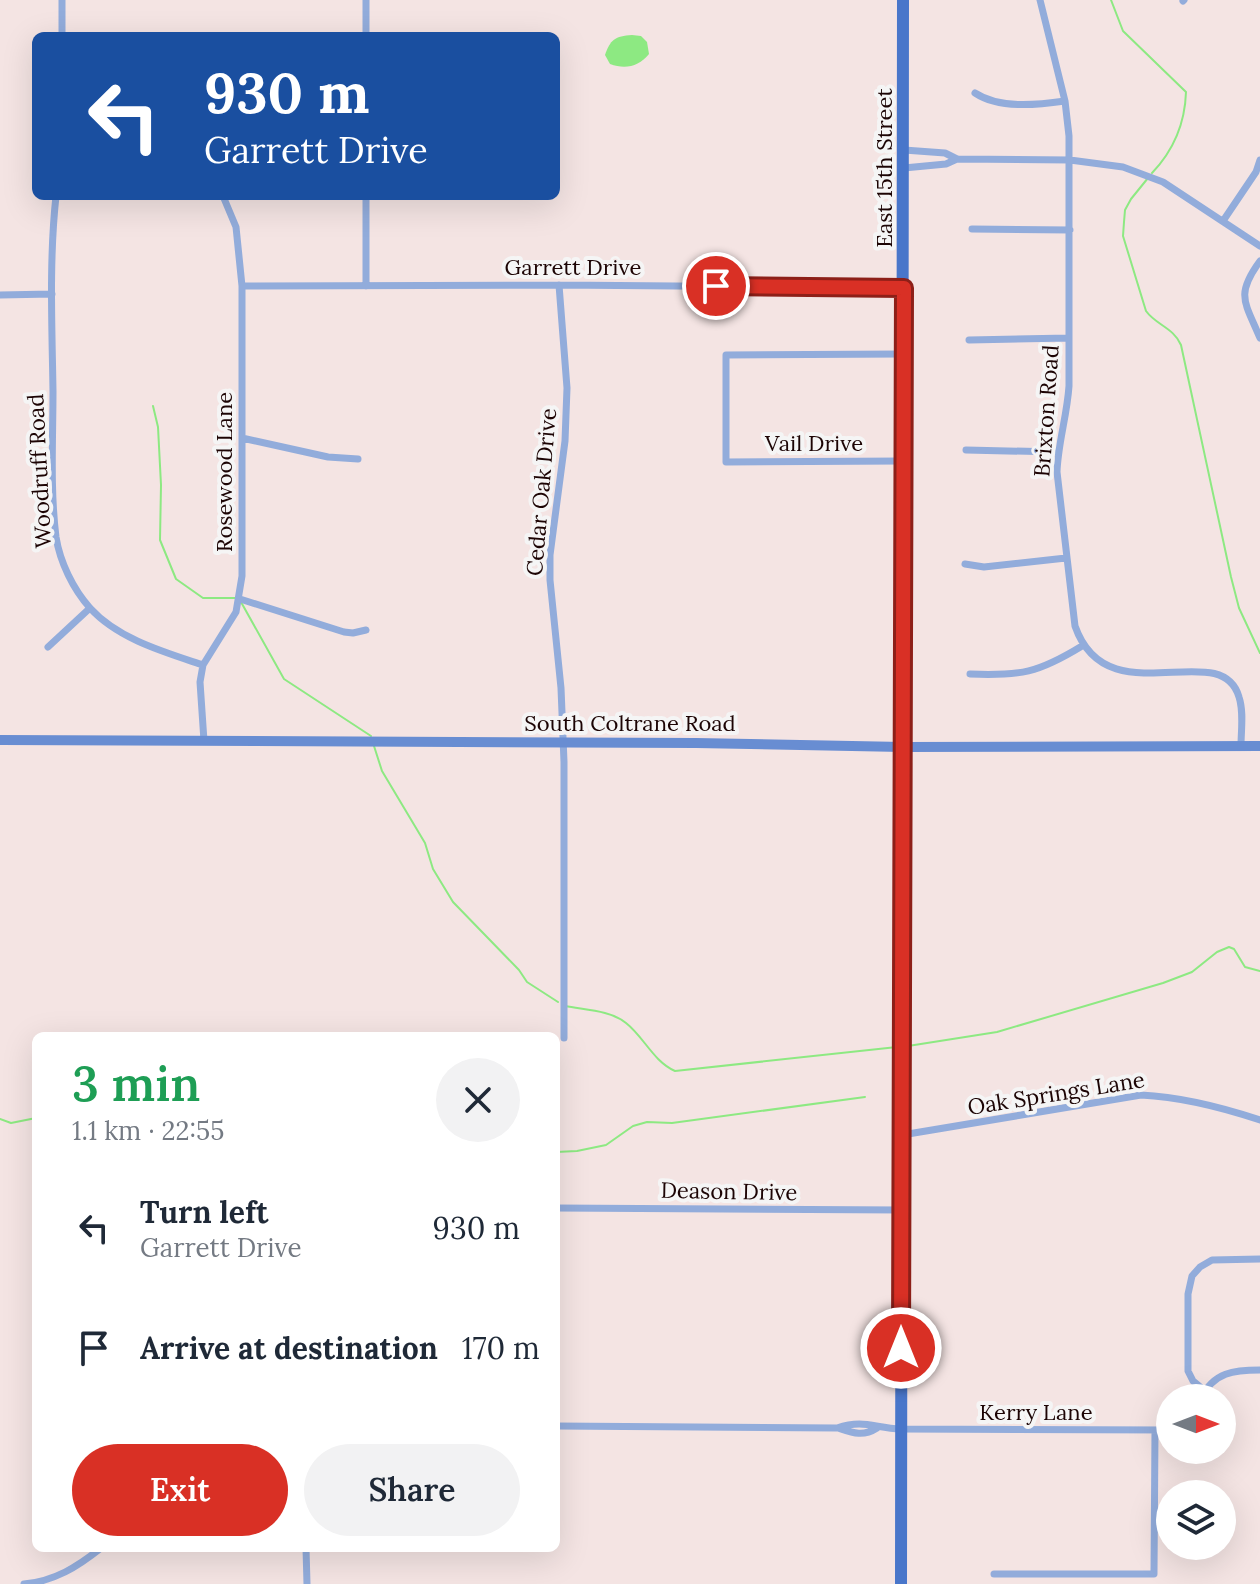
<!DOCTYPE html>
<meta charset="utf-8">
<style>
body{margin:0;font-family:Lora,serif;background:#f2f2f3;color:#1f2937;height:100vh;display:flex;flex-direction:column;font-size:30px;white-space:nowrap}
*{box-sizing:border-box;margin:0}
p{font-size:26px;color:#747a83}
.icon{flex:none;width:44px;height:44px;fill:none;stroke:currentColor;stroke-width:2;stroke-linecap:round;stroke-linejoin:round}
.map{position:relative;flex:1;overflow:hidden}
.details{position:absolute;left:32px;top:1032px;width:528px;height:520px;display:flex;flex-direction:column;background:#fff;border-radius:12px;box-shadow:0 8px 32px #0002}
.details>*{flex:none}
.top-card{position:absolute;left:32px;top:32px;width:528px;height:168px;border-radius:12px;box-shadow:0 8px 32px #0002;background:#1a4fa0;color:#fff;overflow:hidden}
.needle{width:52px;rotate:90deg}
.fabs{position:absolute;left:1156px;top:1384px;display:grid;gap:16px}
.fabs a{display:grid;place-items:center;width:80px;height:80px;border-radius:50%;background:#fff;box-shadow:0 8px 32px #0002;font-size:40px}
.pin{position:absolute;display:grid;place-items:center;width:68px;height:68px;color:#fff;margin:-34px;border:4px solid #fff;border-radius:50%;box-shadow:0 2px 8px #0007}
.me{position:absolute;width:88px;margin:-44px;rotate:0deg;stroke-linejoin:round;filter:drop-shadow(0 0 6px #0008)}
.turn{display:flex;align-items:center;gap:28px;height:168px;padding:0 40px;font-size:36px}
.turn .icon{width:104px;height:104px;stroke-width:2.5}
.turn b{display:block;font-size:56px;line-height:68px}
.round{display:grid;place-items:center;flex:none;width:84px;height:84px;border-radius:42px;background:#f2f2f3}
.overview{display:flex;align-items:center;justify-content:space-between;height:136px;padding:0 40px}
h1{font-size:48px;font-weight:600;line-height:60px;color:#1e9e55}
.button{display:flex;gap:16px;margin-top:auto;padding:16px 40px}
.button a{flex:1;height:92px;border-radius:48px;background:#d93025;color:#fff;font-size:32px;font-weight:600;line-height:92px;text-align:center}
.button a+a{background:#f2f2f3;color:#1f2937}
ul{padding:0;list-style:none}
li{display:flex;align-items:center;gap:24px;height:120px;padding:0 40px}
li div{flex:1}
li b{display:block;font-size:30px}
li em{font-style:normal}
.map>svg:first-child{display:block}
.water{fill:#8de982}
.lines{fill:none;stroke-linecap:round;stroke-linejoin:round}
.stream{stroke:#8de982;stroke-width:2}
.street{stroke:#92acdb;stroke-width:7}
.secondary{stroke:#688dd2;stroke-width:10}
.primary{stroke:#4976ca;stroke-width:12}
.route-casing{stroke:#8d1f18;stroke-width:20}
.route{stroke:#d93025;stroke-width:14}
.labels{text-anchor:middle;stroke-width:8;stroke-linejoin:round;paint-order:stroke}
.street-label{font-size:22px;fill:#1c0404;stroke:#f5f5f5}
</style>
<div class="map">
<svg width="1260" height="1584" viewBox="0 0 1260 1584">
<rect width="100%" height="100%" fill="#f4e4e3"/>
<path class="water" d="M632,35L641,36L647,42L649,54C639,66 626,70 610,64L605,55C610,40 615,36 632,35Z"/>
<g class="lines">
<path class="stream" d="M1111,0L1123,31L1186,92C1185,123 1174,150 1152,173
M1148,178L1131,199L1125,210L1124,222L1123,236L1146,311C1156,325 1174,328 1181,345L1231,577L1239,608L1260,653
M153,406L158,427L161,485L160,540L176,579L203,598H236
M241,602L284,679L371,736
M374,746L382,771L425,843L433,869L453,902L519,970L527,982L558,1002
M565,1006C585,1010 610,1010 626,1023C644,1037 653,1061 675,1071L897,1047
M908,1046L997,1032L1163,983L1192,972L1217,952L1229,947L1234,949L1245,967L1260,971
M0,1119L11,1123L36,1118
M556,1152L577,1151L606,1145L633,1126L647,1122L672,1123L865,1097"/>
<path class="street" d="M62,0V36
M1040,0L1065,101L1069,136V386C1067,416 1058,443 1057,472L1075,626C1107,718 1221,635 1239,697C1244,712 1241,730 1241,746
M1183,1L1184,0
M366,36V0
M975,93C999,109 1037,105 1065,101
M904,150L945,153L957,159L1070,160L1123,167L1163,182L1260,246
M904,168L946,164L957,159
M56,196C49,260 52,326 53,391C53,439 50,489 56,537C60,562 73,589 90,608C118,639 164,652 203,665
M1223,221L1256,172L1260,160
M972,229L1070,230
M1260,261C1235,295 1245,302 1260,338
M559,285L567,388L565,441L550,555V580L561,688L564,762V1038
M242,286L559,285L904,288
M366,286V196
M0,295L52,294
M969,340L1069,338
M242,438L328,457L358,459
M966,450L1058,452
M902,461L726,462V355L903,354
M965,564L984,567L1066,558
M240,599L344,632L353,633L366,630
M48,647L90,608
M970,674C1021,676 1038,673 1082,646
M204,741L200,682L203,665L236,612L242,576V286L236,227L223,196
M902,1135L1141,1095C1182,1097 1221,1107 1260,1120
M556,1208L902,1210
M1205,1391L1193,1381L1188,1371V1294L1192,1276L1200,1267L1212,1260L1260,1259
M1201,1398C1214,1372 1234,1370 1260,1370
M556,1426L837,1428C864,1419 874,1428 901,1429L1170,1430
M838,1428C853,1433 863,1437 877,1428
M1222,1431H1223
M306,1548L307,1584
M994,1574H1154L1155,1430
M24,1584C55,1581 77,1567 101,1548"/>
<path class="secondary" d="M0,740L696,743L903,747L1260,746"/>
<path class="primary" d="M901,1584L903,0"/>
</g>
<g class="lines">
<g class="route-casing">
<path id="route" d="M716,286L904,288L901,1348"/>
</g>
<use href="#route" class="route"/>
</g>
<g class="labels">
<g class="street-label">
<text transform="translate(884 168) rotate(-90)" y="8">East 15th Street</text>
<text x="573" y="275">Garrett Drive</text>
<text transform="translate(1046 411) rotate(-86)" y="8">Brixton Road</text>
<text x="814" y="451">Vail Drive</text>
<text transform="translate(39 471) rotate(-93)" y="8">Woodruff Road</text>
<text transform="translate(224 472) rotate(-90)" y="8">Rosewood Lane</text>
<text transform="translate(541 492) rotate(-85)" y="8">Cedar Oak Drive</text>
<text x="630" y="731">South Coltrane Road</text>
<text transform="translate(1056 1093) rotate(-9)" y="8">Oak Springs Lane</text>
<text transform="translate(729 1191) rotate(1)" y="8">Deason Drive</text>
<text x="1036" y="1420">Kerry Lane</text>
</g>
</g>
</svg>
<div class="fabs">
<a><svg class="needle" viewBox="-14 -14 28 28"><path d="M0-13l5 13h-10z" fill="#e53935"/><path d="M0 13l5-13h-10z" fill="#747a83"/></svg></a>
<a><svg class="icon" aria-label="layers" viewBox="0 0 24 24"><path d="M12 4l9 5-9 5-9-5zM3 14l9 5 9-5"/></svg></a>
</div>
<div class="pin" style="left:716px;top:286px;background:#d93025"><svg class="icon" aria-label="arrive" viewBox="0 0 24 24"><path d="M6 21V4h12l-3 4 3 4H6"/></svg></div>
<svg class="me" style="left:901px;top:1348px" viewBox="-20 -20 40 40"><circle r="17" fill="#d93025" stroke="#fff" stroke-width="3"/><path d="M0-11L8 9 0 5-8 9z" fill="#fff"/></svg>
<div class="top-card">
<div class="turn"><svg class="icon" aria-label="left" viewBox="0 0 24 24"><path d="M17 20v-9H6M10 6l-5 5 5 5"/></svg><div><b>930 m</b>Garrett Drive</div></div>
</div>
<section class="details">
<div class="overview"><div><h1>3 min</h1><p>1.1 km · 22:55</p></div><a class="round"><svg class="icon" aria-label="close" viewBox="0 0 24 24"><path d="M6 6l12 12M18 6L6 18"/></svg></a></div>
<ul>
<li><svg class="icon" aria-label="left" viewBox="0 0 24 24"><path d="M17 20v-9H6M10 6l-5 5 5 5"/></svg><div><b>Turn left</b><p>Garrett Drive</p></div><em>930 m</em></li>
<li><svg class="icon" aria-label="arrive" viewBox="0 0 24 24"><path d="M6 21V4h12l-3 4 3 4H6"/></svg><div><b>Arrive at destination</b></div><em>170 m</em></li>
</ul>
<div class="button"><a>Exit</a><a>Share</a></div>
</section>
</div>
